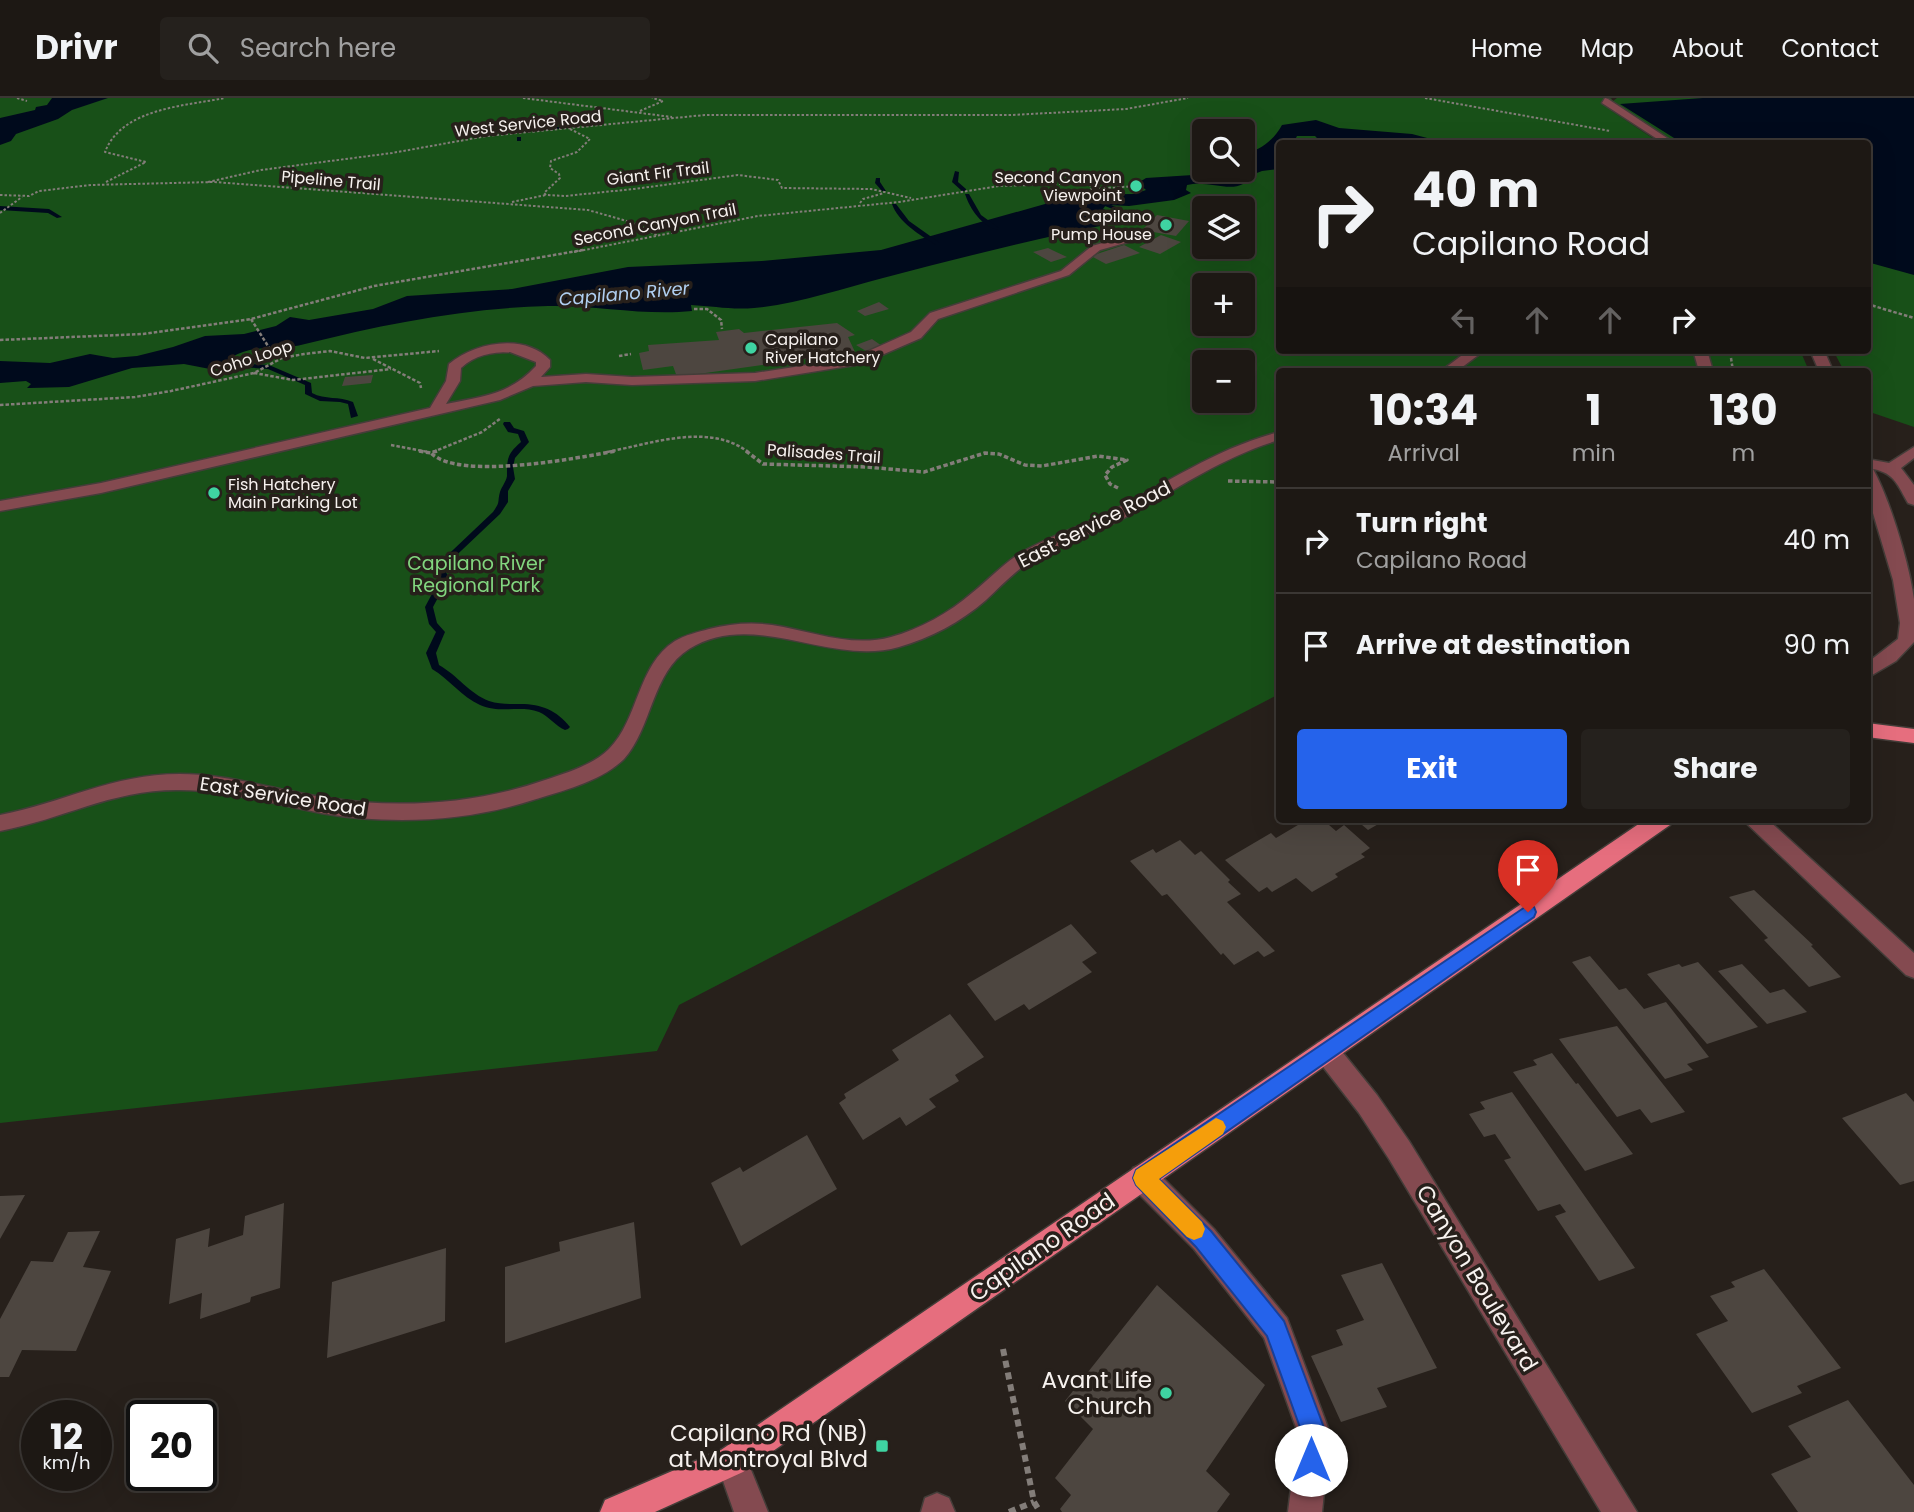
<!DOCTYPE html>
<meta charset="utf-8">
<style>
body{margin:0;font-family:Poppins,sans-serif;background:#25211d;color:#f1f3f6;height:100vh;display:flex;flex-direction:column;font-size:26px;white-space:nowrap}
*{box-sizing:border-box;margin:0}
p{font-size:23px;color:#a0a0a0}
.icon{flex:none;width:38px;height:38px;fill:none;stroke:currentColor;stroke-width:2;stroke-linecap:round;stroke-linejoin:round}
.map{position:relative;flex:1;overflow:hidden}
.panel{position:absolute;left:1276px;top:270px;width:595px;height:455px;display:flex;flex-direction:column;background:#1d1814;border-radius:7px;box-shadow:0 7px 28px #0002,0 0 0 2px #3b3734}
.panel>*{flex:none}
.hud{position:absolute;left:1276px;top:42px;width:595px;height:214px;border-radius:7px;box-shadow:0 7px 28px #0002,0 0 0 2px #3b3734;background:#1d1814;color:#f1f3f6;overflow:hidden}
.buttons{position:absolute;left:1192px;top:21px;display:grid;gap:14px}
.buttons a{display:grid;place-items:center;width:63px;height:63px;border-radius:7px;background:#1d1814;box-shadow:0 7px 28px #0002,0 0 0 2px #3b3734;font-size:35px}
.speed{position:absolute;left:21px;top:1302px;display:flex;gap:14px;font-size:35px;font-weight:700;text-align:center}
.speed>*{display:grid;place-content:center;width:91px;height:91px;border-radius:50%;background:#1d1814;box-shadow:0 7px 28px #0002,0 0 0 2px #3b3734;line-height:1}
.speed small{font-size:18px;font-weight:400}
.speed .limit{border:4px solid #111;border-radius:10px;background:#fff;color:#111}
.pin{position:absolute;display:grid;place-items:center;width:60px;height:60px;color:#fff;margin:-72px -30px;border-radius:50% 50% 50% 0;rotate:-45deg;box-shadow:0 0 7px #0007}
.pin .icon{rotate:45deg}
.me{position:absolute;width:77px;margin:-38px;rotate:0deg;stroke-linejoin:round;filter:drop-shadow(0 0 5px #0008)}
.turn{display:flex;align-items:center;gap:24px;height:147px;padding:0 21px;font-size:32px}
.turn .icon{width:91px;height:91px;stroke-width:2.5}
.turn b{display:block;font-size:49px;line-height:60px}
.lanes{display:flex;align-items:center;height:66px;padding:0 21px;background:#0003;justify-content:center;gap:35px;direction:ltr}
.lanes .off{opacity:.35}
.eta{display:flex;justify-content:space-evenly;align-items:center;height:119px;text-align:center}
.eta b{font-size:42px;font-weight:700;line-height:49px}
.button{display:flex;gap:14px;margin-top:auto;padding:14px 21px}
.button a{flex:1;height:80px;border-radius:7px;background:#2563eb;color:#fff;font-size:28px;font-weight:700;line-height:80px;text-align:center}
.button a+a{background:#25211d;color:#f1f3f6}
ul{padding:0;list-style:none}
li{display:flex;align-items:center;gap:21px;height:105px;padding:0 21px;border-top:2px solid #3b3734}
li div{flex:1}
li b{display:block;font-size:26px}
li em{font-style:normal}
header{display:flex;align-items:center;gap:42px;box-sizing:border-box;height:98px;padding:0 35px;background:#1d1814;border-bottom:2px solid #3b3734}
header strong{font-size:33px}
nav{display:flex;gap:38px;margin-inline-start:auto;font-size:24px}
.search{width:490px;height:63px;background:#25211d;display:flex;align-items:center;gap:18px;box-sizing:border-box;padding:0 24px;border-radius:7px;color:#a0a0a0;font-size:26px}
.map>svg:first-child{display:block}
.green{fill:#185018;fill-rule:evenodd}
.water{fill:#000a1c}
.lines{fill:none;stroke-linecap:round;stroke-linejoin:round}
.stream{fill:#000a1c;fill-rule:evenodd}
.building{fill:#4d4640}
.minor-casing{stroke:#443d39;stroke-width:3}
.major-casing{stroke:#443d39;stroke-width:3}
.path-far3{stroke:#837d79;stroke-width:2;stroke-dasharray:2.5 2;stroke-linecap:butt}
.path-far2{stroke:#837d79;stroke-width:2.5;stroke-dasharray:3.5 2;stroke-linecap:butt}
.path-far1{stroke:#837d79;stroke-width:3.5;stroke-dasharray:4.5 2.5;stroke-linecap:butt}
.path{stroke:#837d79;stroke-width:6;stroke-dasharray:7 5;stroke-linecap:butt}
.minor{fill:#844a50;fill-rule:evenodd}
.major{fill:#e66e7e;fill-rule:evenodd}
.route{fill:#2563eb;stroke:#184099;stroke-width:2}
.slow{fill:#f59e0b}
.poi-dot{fill:#3fd4a2;stroke:#27201b;stroke-width:2.5}
.labels{text-anchor:middle;stroke-width:7;stroke-linejoin:round;paint-order:stroke}
.far-street-label{font-size:16px;fill:#f7f2ef;stroke:#27201b}
.far-poi-label{font-size:16px;fill:#f7f2ef;stroke:#27201b;text-anchor:end}
.far-water-label{font-size:18px;font-style:italic;fill:#b0cff1;stroke:#27201b}
.street-label{font-size:19px;fill:#f7f2ef;stroke:#27201b}
.park-label{font-size:19px;fill:#82d67f;stroke:#27201b}
.near-street-label{font-size:23px;fill:#f7f2ef;stroke:#27201b}
.near-poi-label{font-size:23px;fill:#f7f2ef;stroke:#27201b;text-anchor:end}
</style>
<header>
<strong>Drivr</strong>
<div class="search"><svg class="icon" aria-label="search" viewBox="0 0 24 24"><circle cx="10" cy="10" r="6"/><path d="M15 15l6 6"/></svg>Search here</div>
<nav><a>Home</a><a>Map</a><a>About</a><a>Contact</a></nav>
</header>
<div class="map">
<svg width="1914" height="1414" viewBox="0 0 1914 1414">
<rect width="100%" height="100%" fill="#27201b"/>
<path class="green" d="M0,0H1611L1613,3L1617,0H1914V329L1867,313V273H1844L1833,252H1867V46L1673,45L1614,4L1612,13L1660,45L1279,46V252H1800L1809,273H1279V596L679,907L657,953L0,1025ZM1204,33H1242V72H1204ZM1204,110H1242V149H1204ZM1204,187H1242V226H1204ZM1204,264H1242V303H1204Z"/>
<path class="water" d="M52,0H108L72,12L58,21L16,36L11,43L0,47V20L35,12L36,9L47,7Z
M1703,0H1914V177L1867,164V46L1682,45L1620,6Z
M1316,22L1339,30L1412,36L1446,45H1322L1315,38H1297L1295,42L1301,45L1279,46V71L1262,73L1244,80L1243,86C1228,94 1208,82 1187,87L1186,92L1191,95L1174,102L1129,108L1106,107L1103,111L1120,118L1115,125C1037,140 960,160 883,180C841,191 797,206 754,210C731,212 713,208 691,207L692,213C645,218 596,207 548,208C466,210 384,226 305,246C281,253 254,245 232,259V267L210,271L184,266L132,270L69,289L30,290H27L31,286L26,283L0,285V263L50,265L90,256L113,260L137,258L173,249L205,238L244,236L276,228L290,219L309,222L373,211L407,198L512,191L628,169L762,163L881,152L1045,106L1054,97L1134,96L1146,92L1138,85L1146,80L1193,77L1195,76L1193,71L1202,69L1204,72H1242L1243,55C1258,55 1275,41 1282,27Z"/>
<g class="lines">
<path class="stream" d="M600,11L604,12L569,30L519,34L517,33L566,28Z
M517,39H521V43H517Z
M955,73L959,74L958,84L966,91V93H962L952,84Z
M876,80H880V84L886,93H882L875,85Z
M965,96H969L981,117L999,130V132C982,129 970,111 965,96Z
M1097,103H1101L1136,117L1131,118L1097,105Z
M892,106H896L909,123L940,145V147H936C920,137 898,124 892,106Z
M0,108L49,111L62,119L57,120L48,115L0,112Z
M217,264L269,267L311,285L312,295C325,302 339,298 353,304L358,318L351,320L348,306L340,304L320,303L305,296V287L268,271L215,267L214,266Z
M504,324H510L514,330L524,333L529,344L515,360L513,369L515,381L508,393V404L500,416L443,470L449,479L433,509L437,525L445,534L436,555L439,567C457,577 470,596 489,603C498,606 507,606 516,606C539,605 556,611 570,629L568,631L565,632C555,628 549,618 539,614C520,607 501,616 480,607C462,599 449,581 432,571L426,555L436,534L429,526L425,509L441,479L434,470L493,414C501,403 497,405 500,394C502,388 506,384 507,378C507,361 507,356 521,344L518,336L508,334L503,326Z"/>
</g>
<path class="building" d="M1157,117L1189,123L1176,138L1142,132Z
M1161,137L1181,144L1160,156L1139,149Z
M1124,147L1140,155L1106,166L1091,158Z
M1048,150L1052,152L1067,159L1051,164L1033,154Z
M879,204L889,211L865,218L857,213Z
M837,225L855,237L848,239L855,254L677,279L673,268L643,272L639,255L649,253L648,247L719,242L716,234L739,231L744,235Z
M872,241L882,248L866,253L856,247Z
M373,277L371,285L342,288L345,279Z
M1308,721H1322L1336,733L1344,727L1370,750L1361,756L1365,759L1335,776L1338,779L1312,794L1296,780L1272,794L1267,789L1259,794L1225,762L1271,735L1276,740Z
M1355,721H1387L1368,732Z
M1180,742L1195,757L1201,753L1230,782L1228,784L1241,796L1227,804L1275,853L1264,859L1258,853L1234,867L1223,855L1221,857L1167,796L1162,798L1130,763L1153,751L1156,755Z
M1754,792L1813,847L1811,848L1841,879L1809,889L1764,842L1768,840L1729,799Z
M1071,826L1097,855L1082,864L1092,874L1029,912L1024,906L995,923L967,886Z
M1590,858L1619,892L1626,890L1644,911L1666,904L1709,959L1687,966L1693,972L1665,981L1572,864Z
M1698,864L1758,929L1707,946L1647,876L1679,866L1682,869Z
M1742,866L1770,895L1784,891L1807,914L1767,926L1718,873Z
M950,916L984,959L955,977L959,983L929,1001L936,1009L906,1028L900,1019L863,1042L839,1005L846,1000L844,996L899,962L892,952Z
M1617,928L1685,1014L1651,1025L1640,1011L1617,1019L1559,941Z
M1552,955L1576,986L1578,985L1633,1056L1585,1073L1513,974L1537,967L1533,962Z
M1512,994L1635,1170L1599,1183L1555,1118L1566,1114L1560,1106L1538,1113L1504,1062L1511,1060L1495,1036L1484,1039L1469,1016L1485,1011L1480,1004Z
M1906,995L1914,1004V1083L1900,1087L1842,1020Z
M807,1037L837,1091L741,1148L711,1085L740,1069L743,1074Z
M25,1097L0,1141V1098Z
M284,1105L280,1190L251,1199L250,1204L200,1221L202,1195L169,1206L176,1141L210,1130L208,1149L243,1137L245,1118Z
M634,1124L641,1200L505,1245V1169L560,1153L559,1144Z
M100,1133L83,1169L111,1173L76,1253L22,1252L9,1279H0V1221L31,1163L53,1164L68,1134Z
M446,1150L445,1223L327,1260L332,1184Z
M1382,1165L1437,1270L1377,1290L1387,1309L1341,1324L1311,1258L1343,1247L1336,1232L1364,1222L1341,1177Z
M1764,1171L1841,1270L1797,1288L1802,1295L1752,1315L1696,1236L1728,1223L1710,1198L1735,1189L1731,1184Z
M1157,1187L1265,1287L1206,1373L1230,1396L1217,1414H1062L1060,1411L1071,1397L1055,1380L1093,1331L1065,1303Z
M1848,1302L1914,1387V1414H1798L1771,1376L1811,1359L1788,1328Z"/>
<g class="lines">
<g class="minor-casing">
<path id="minor" d="M1605,0L1608,1L1676,46H1665L1602,5Z
M1142,134L1146,135V139L1100,152L1069,177L938,221L921,240L861,266L755,283L632,287L586,284L533,288L500,302L101,395L0,413V403L101,385L430,310L446,283L449,266C475,244 524,235 550,262V269L541,279L586,276L632,279L755,275L853,260L911,234L930,215L1061,173L1092,148ZM510,254L536,264V268C509,297 483,298 446,306L460,283L461,270C475,257 491,254 510,254Z
M1469,252H1485L1457,273H1441Z
M1693,252H1707L1713,273H1699Z
M1810,252H1824L1833,273H1819Z
M1279,334V342C1221,359 1173,394 1120,422C1090,437 1057,446 1029,464C1013,475 1000,489 986,502C961,524 930,540 899,549C830,569 754,510 689,551C652,574 652,630 624,661C602,683 562,693 533,702C466,724 390,727 321,715C274,706 228,692 180,692C113,691 64,721 0,733V717C63,705 112,676 180,676C230,676 278,693 327,700C400,711 476,706 545,682C566,675 593,667 609,651C639,621 637,567 675,543C685,537 698,534 709,531C729,526 751,524 772,527C812,533 851,550 891,539C920,531 949,515 972,495C987,483 1000,469 1016,458C1044,440 1076,431 1106,416C1164,387 1216,350 1279,334Z
M1914,349V360L1901,370L1914,387V407L1908,405C1898,388 1895,375 1873,371C1890,402 1909,465 1914,501C1914,515 1914,530 1914,544L1896,563L1867,580V565L1898,541L1900,525L1893,482L1867,395V361L1889,365Z
M1742,721H1767L1914,855V880L1906,877Z
M1326,941L1335,945L1377,997L1409,1043L1637,1414H1601L1389,1061L1359,1015L1317,961L1313,953L1317,945Z
M1143,1066L1153,1070L1214,1131L1287,1220L1330,1335L1322,1414H1288L1298,1335L1264,1240L1194,1151L1133,1090L1129,1080L1133,1070Z
M732,1347L743,1352L768,1414H734L716,1363L721,1352Z
M937,1395L949,1400L955,1414H921L925,1400Z"/>
</g>
<g class="major-casing">
<path id="major" d="M1867,625L1914,631V645L1867,639Z
M1646,721H1673L1670,727L743,1374L655,1414H600L605,1402L721,1352Z"/>
</g>
<path class="path-far3" d="M17,0L27,3
M523,0L672,19
M1425,0L1610,33
M640,13L663,3L652,0
M570,31L590,41L577,54L551,63L550,70L559,76L560,80L544,95L546,97L565,98L634,91L738,77L778,82L782,90L871,91L911,100
M106,84L146,64L105,54C122,10 185,8 225,0
M208,84L261,72L392,55L487,38L705,17H1011L1126,11L1188,0
M1090,86L1091,91L1136,88
M0,97L29,98L39,93L91,87L214,84L588,112L634,125L657,137
M512,104L546,97
M860,105L863,101L884,95
M0,115L22,99
M574,154L758,118L899,104L999,88L1121,84L1123,89"/>
<path class="path-far2" d="M1867,206L1914,220
M694,211H707L721,222L722,231
M251,221L273,256L282,260
M0,242L143,236L251,221L374,188L583,152
M619,258L631,256
M1731,260L1733,273
M373,261L420,285L421,290
M254,275L293,282L391,271
M0,307L135,299L171,293L254,275L282,260L304,256L330,253L365,260L439,253
M391,347L428,354
M433,354L482,334L501,320
M607,354C650,346 709,324 748,354"/>
<path class="path-far1" d="M419,353L431,355
M437,353L431,355C459,383 577,360 616,353
M746,353L763,366L867,369L924,374L985,355L999,356L1025,367L1042,368L1098,358L1127,362L1112,369L1105,377L1110,386L1118,390
M1228,383L1279,384"/>
<path class="path" d="M1003,1251L1034,1404L1040,1414
M1009,1414L1034,1404"/>
<use href="#minor" class="minor"/>
<use href="#major" class="major"/>
</g>
<path class="route" d="M1528,807L1534,809L1536,814L1534,819L1159,1081L1211,1133L1284,1223L1326,1335L1320,1370L1311,1374L1302,1370L1299,1362L1302,1335L1267,1238L1196,1149L1136,1087L1133,1080L1136,1072Z"/>
<path class="slow" d="M1216,1020L1223,1023L1226,1029L1223,1036L1159,1081L1202,1124L1205,1131L1202,1139L1194,1142L1187,1139L1136,1087L1133,1080L1136,1072Z"/>
<g class="poi-dot">
<circle cx="1136" cy="88" r="7"/>
<circle cx="1166" cy="127" r="7"/>
<circle cx="751" cy="250" r="7"/>
<circle cx="214" cy="395" r="7"/>
<circle cx="1166" cy="1295" r="7"/>
<rect x="875" y="1341" width="14" height="14" rx="3.5"/>
</g>
<g class="labels">
<g class="far-street-label">
<text transform="translate(528 25) rotate(-6)" y="6">West Service Road</text>
<text transform="translate(658 75) rotate(-7)" y="6">Giant Fir Trail</text>
<text transform="translate(331 82) rotate(5)" y="6">Pipeline Trail</text>
<text transform="translate(655 126) rotate(-11)" y="6">Second Canyon Trail</text>
<text transform="translate(251 260) rotate(-18)" y="6">Coho Loop</text>
<text transform="translate(824 355) rotate(4)" y="6">Palisades Trail</text>
</g>
<g class="far-poi-label">
<text x="1122" y="85">Second Canyon<tspan x="1122" dy="18">Viewpoint</tspan></text>
<text x="1152" y="124">Capilano<tspan x="1152" dy="18">Pump House</tspan></text>
<text x="765" y="247" text-anchor="start">Capilano<tspan x="765" dy="18">River Hatchery</tspan></text>
<text x="228" y="392" text-anchor="start">Fish Hatchery<tspan x="228" dy="18">Main Parking Lot</tspan></text>
</g>
<g class="far-water-label">
<text transform="translate(624 196) rotate(-5)" y="6">Capilano River</text>
</g>
<g class="street-label">
<text transform="translate(1094 426) rotate(-27)" y="7">East Service Road</text>
<text transform="translate(283 698) rotate(9)" y="7">East Service Road</text>
</g>
<g class="park-label">
<text x="476" y="472">Capilano River<tspan x="476" dy="22">Regional Park</tspan></text>
</g>
<g class="near-street-label">
<text transform="translate(1042 1149) rotate(-35)" y="8">Capilano Road</text>
<text transform="translate(1477 1180) rotate(59)" y="8">Canyon Boulevard</text>
</g>
<g class="near-poi-label">
<text x="1152" y="1290">Avant Life<tspan x="1152" dy="26">Church</tspan></text>
<text x="868" y="1343">Capilano Rd (NB)<tspan x="868" dy="26">at Montroyal Blvd</tspan></text>
</g>
</g>
</svg>
<div class="buttons">
<a><svg class="icon" aria-label="search" viewBox="0 0 24 24"><circle cx="10" cy="10" r="6"/><path d="M15 15l6 6"/></svg></a>
<a><svg class="icon" aria-label="layers" viewBox="0 0 24 24"><path d="M12 4l9 5-9 5-9-5zM3 14l9 5 9-5"/></svg></a>
<a>+</a>
<a>−</a>
</div>
<div class="speed"><div>12<small>km/h</small></div><div class="limit">20</div></div>
<div class="pin" style="left:1528px;top:814px;background:#d93025"><svg class="icon" aria-label="arrive" viewBox="0 0 24 24"><path d="M6 21V4h12l-3 4 3 4H6"/></svg></div>
<svg class="me" style="left:1311px;top:1362px" viewBox="-20 -20 40 40"><circle r="19" fill="#fff"/><path d="M0-13L10 11 0 6-10 11z" fill="#2563eb"/></svg>
<div class="hud">
<div class="turn"><svg class="icon" aria-label="right" viewBox="0 0 24 24"><path d="M7 20v-9h11M14 6l5 5-5 5"/></svg><div><b>40 m</b>Capilano Road</div></div>
<div class="lanes"><svg class="icon off" aria-label="left" viewBox="0 0 24 24"><path d="M17 20v-9H6M10 6l-5 5 5 5"/></svg><svg class="icon off" aria-label="ahead" viewBox="0 0 24 24"><path d="M12 20V5M6 11l6-6 6 6"/></svg><svg class="icon off" aria-label="ahead" viewBox="0 0 24 24"><path d="M12 20V5M6 11l6-6 6 6"/></svg><svg class="icon" aria-label="right" viewBox="0 0 24 24"><path d="M7 20v-9h11M14 6l5 5-5 5"/></svg></div>
</div>
<section class="panel">
<div class="eta">
<div><b>10:34</b><p>Arrival</p></div>
<div><b>1</b><p>min</p></div>
<div><b>130</b><p>m</p></div>
</div>
<ul>
<li><svg class="icon" aria-label="right" viewBox="0 0 24 24"><path d="M7 20v-9h11M14 6l5 5-5 5"/></svg><div><b>Turn right</b><p>Capilano Road</p></div><em>40 m</em></li>
<li><svg class="icon" aria-label="arrive" viewBox="0 0 24 24"><path d="M6 21V4h12l-3 4 3 4H6"/></svg><div><b>Arrive at destination</b></div><em>90 m</em></li>
</ul>
<div class="button"><a>Exit</a><a>Share</a></div>
</section>
</div>
